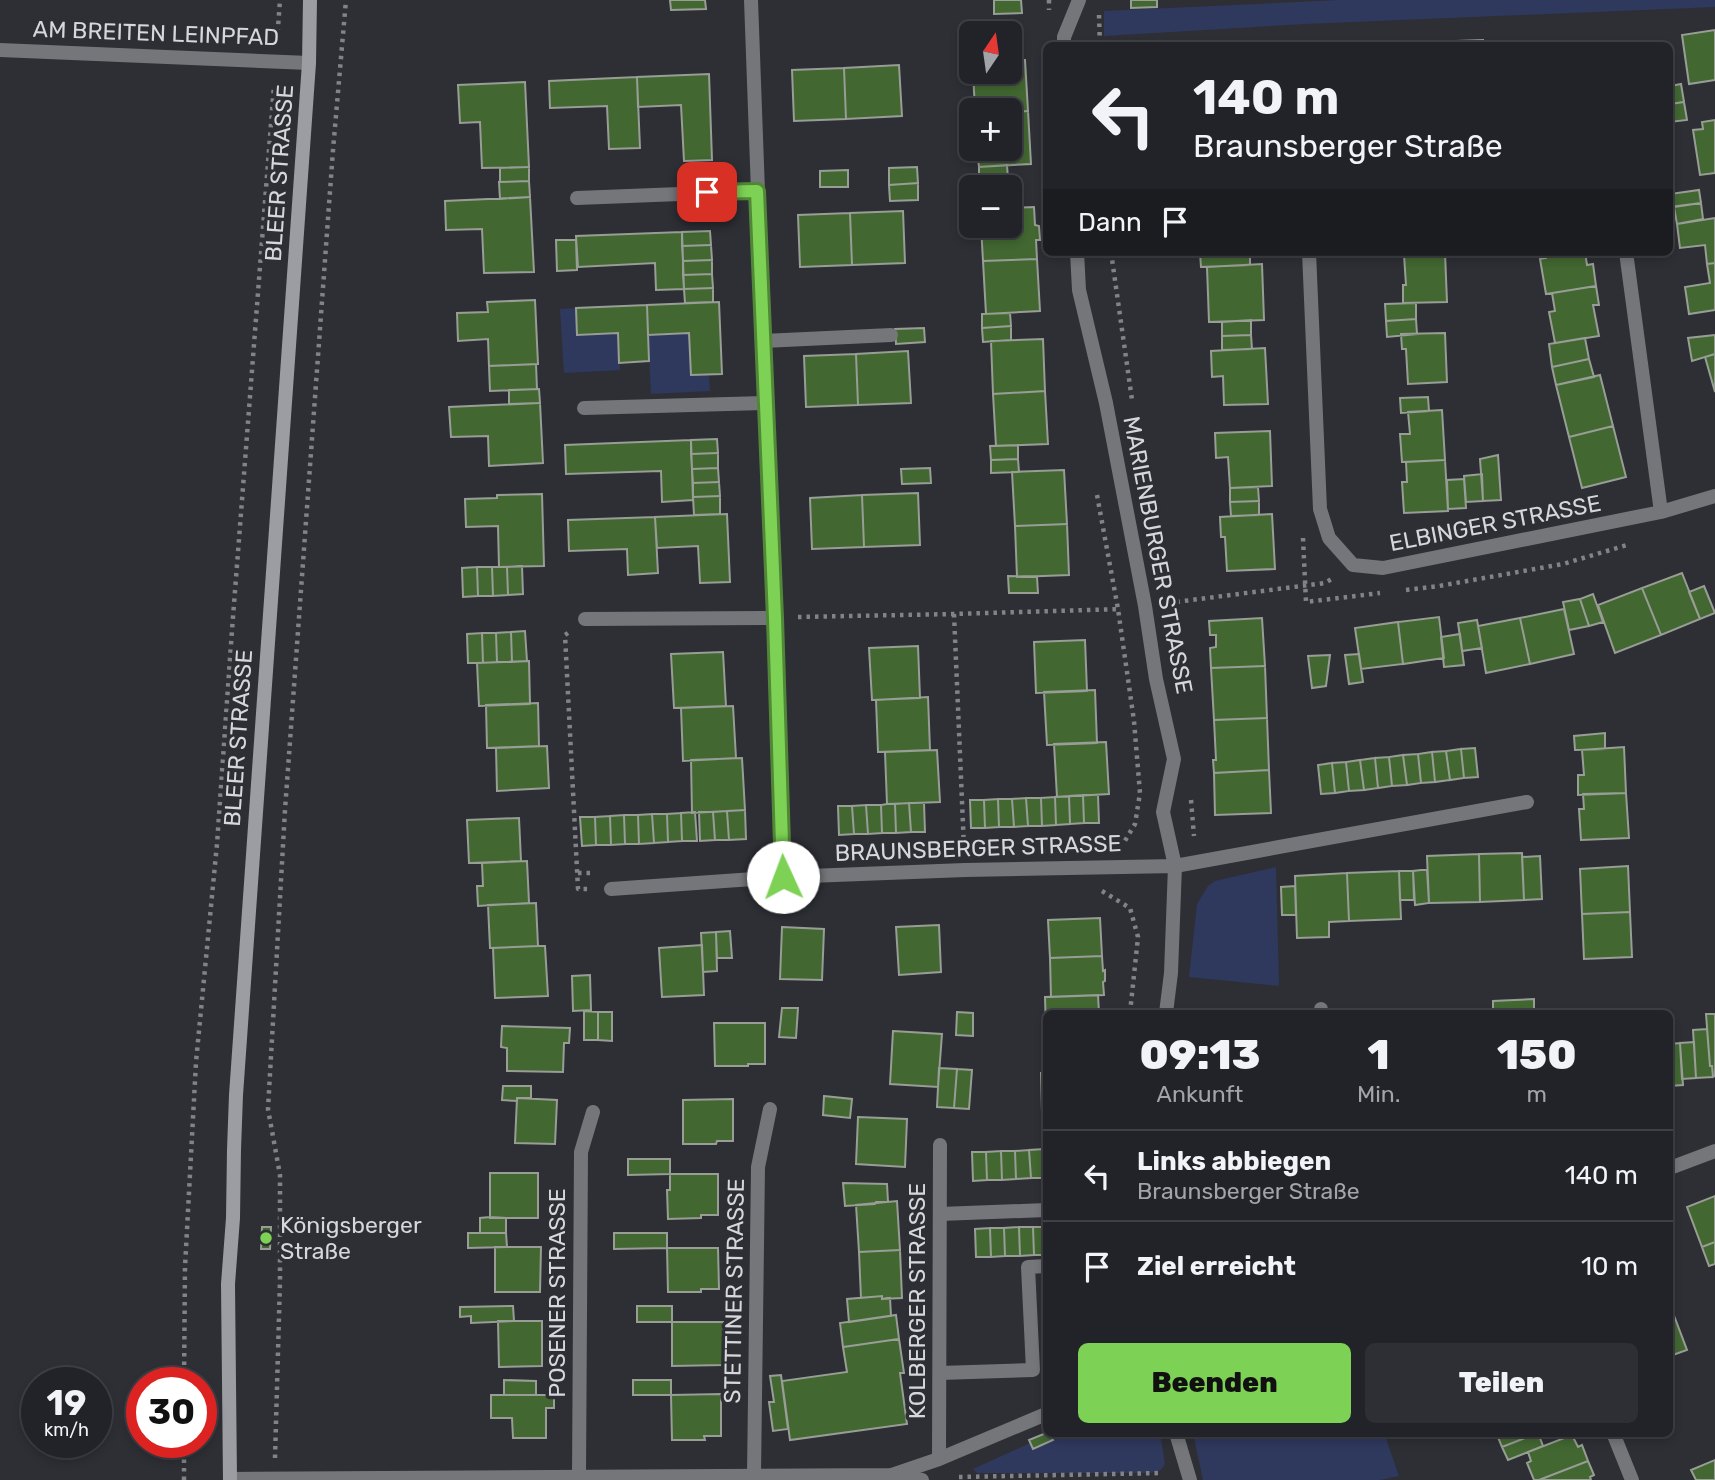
<!DOCTYPE html>
<html lang="de">
<meta charset="utf-8">
<style>
body{margin:0;font-family:Rubik,sans-serif;background:#2e2f34;color:#f1f3f6;height:100vh;display:flex;flex-direction:column;font-size:26px;white-space:nowrap}
*{box-sizing:border-box;margin:0}
p{font-size:23px;color:#a2a4a8}
.icon{flex:none;width:38px;height:38px;fill:none;stroke:currentColor;stroke-width:2;stroke-linecap:round;stroke-linejoin:round}
.map{position:relative;flex:1;overflow:hidden}
.panel{position:absolute;left:1043px;top:1010px;width:630px;height:427px;display:flex;flex-direction:column;background:#222328;border-radius:10px;box-shadow:0 4px 10px #0003,0 0 0 2px #3f4045}
.panel>*{flex:none}
.banner{position:absolute;left:1043px;top:42px;width:630px;height:214px;border-radius:10px;box-shadow:0 4px 10px #0003,0 0 0 2px #3f4045;background:#222328;color:#f1f3f6;overflow:hidden}
.needle{width:46px;rotate:13deg}
.controls{position:absolute;left:959px;top:21px;display:grid;gap:14px}
.controls a{display:grid;place-items:center;width:63px;height:63px;border-radius:10px;background:#222328;box-shadow:0 4px 10px #0003,0 0 0 2px #3f4045;font-size:35px}
.speed{position:absolute;left:21px;top:1367px;display:flex;gap:14px;font-size:35px;font-weight:700;text-align:center}
.speed>*{display:grid;place-content:center;width:91px;height:91px;border-radius:50%;background:#222328;box-shadow:0 4px 10px #0003,0 0 0 2px #3f4045;line-height:1}
.speed small{font-size:18px;font-weight:400}
.speed .limit{border:10px solid #d22;background:#fff;color:#111}
.pin{position:absolute;display:grid;place-items:center;width:60px;height:60px;color:#fff;margin:-30px;border-radius:14px;box-shadow:0 4px 10px #0006}
.me{position:absolute;width:77px;margin:-38px;rotate:358deg;stroke-linejoin:round;filter:drop-shadow(0 0 5px #0008)}
.turn{display:flex;align-items:center;gap:24px;height:147px;padding:0 35px;font-size:32px}
.turn .icon{width:91px;height:91px;stroke-width:2.5}
.turn b{display:block;font-size:49px;line-height:60px}
.then{display:flex;align-items:center;height:66px;padding:0 35px;background:#0003;gap:14px;font-size:26px}
.eta{display:flex;justify-content:space-evenly;align-items:center;height:119px;text-align:center}
.eta b{font-size:42px;font-weight:800;line-height:49px}
.cta{display:flex;gap:14px;margin-top:auto;padding:14px 35px}
.cta a{flex:1;height:80px;border-radius:10px;background:#7dd154;color:#111;font-size:28px;font-weight:800;line-height:80px;text-align:center}
.cta a+a{background:#2e2f34;color:#f1f3f6}
ul{padding:0;list-style:none}
li{display:flex;align-items:center;gap:21px;height:91px;padding:0 35px;border-top:2px solid #3f4045}
li div{flex:1}
li b{display:block;font-size:26px}
li em{font-style:normal}
.map>svg:first-child{display:block}
.green{fill:#2f395d}
.building{fill:#426731;stroke:#989d96;stroke-width:2}
.lines{fill:none;stroke-linecap:round;stroke-linejoin:round}
.path{stroke:#818388;stroke-width:4.5;stroke-dasharray:3.5 5;stroke-linecap:butt}
.lane{stroke:#757679;stroke-width:14}
.street{stroke:#757679;stroke-width:14}
.secondary{stroke:#9b9da2;stroke-width:14}
.route-casing{stroke:#518837;stroke-width:18}
.route{stroke:#7dd154;stroke-width:12}
.poi-dot{fill:#7dd154;stroke:#2d2f35;stroke-width:2.5}
.labels{text-anchor:middle;stroke-width:7;stroke-linejoin:round;paint-order:stroke}
.street-label{font-size:23px;fill:#d5d7db;stroke:#2d2f35}
.poi-label{font-size:23px;fill:#d5d7db;stroke:#2d2f35;text-anchor:start}
</style>
<div class="map">
<svg width="1715" height="1480" viewBox="0 0 1715 1480">
<rect width="100%" height="100%" fill="#2d2f35"/>
<path class="green" d="M1340,0H1715V7L1305,24L1104,36V11Z
M576,308L578,335L618,333L620,370L564,373L560,309Z
M689,333L691,375H709L710,391L651,394L648,335Z
M1276,867L1279,986L1189,977L1197,904L1208,886L1215,881Z
M1052,1433H1160L1165,1464L1161,1470L1150,1473H977L973,1469Z
M1193,1433H1384L1399,1476L1380,1480H1203Z"/>
<path class="building" d="M670,0H705L706,9L671,10Z
M994,0H1021L1022,13L994,14Z
M1131,0H1157V7L1131,8Z
M1715,30V80L1689,84L1682,35Z
M1021,36V49L1010,50V37Z
M1483,40V46H1428V42Z
M1010,60H1025L1028,111L1010,112V110H975L973,72H1010Z
M899,65L902,116L846,119L844,68Z
M844,68L846,119L794,121L792,70Z
M709,74L712,160L684,161L681,105L638,107L637,77Z
M637,77L640,148L609,149L607,106L550,108L549,81Z
M525,82L529,167L482,168L480,122L460,123L458,85Z
M1681,84L1684,102L1670,104V86Z
M1684,102L1687,120L1670,122V104Z
M1028,111L1031,164L979,167L977,149H1010V112Z
M1715,120V173L1700,175L1693,130L1703,129L1702,122Z
M1007,165L1008,179L979,181V167Z
M529,167V181L500,182V168Z
M917,167L918,183L889,185V168Z
M848,170V187H820V171Z
M1008,179V187H979V181Z
M529,181L530,197L500,199L499,182Z
M918,183V200L890,201L889,185Z
M1699,190L1701,203L1670,207V194Z
M530,197L534,272L484,273L482,229L446,230L445,201Z
M1701,203L1703,219L1677,224L1674,207Z
M1034,207L1035,225L1039,226L1040,240H1036L1037,259L983,261L981,226H1010V208Z
M903,211L905,263L852,265L850,213Z
M850,213L852,265L800,267L798,215Z
M1715,218V263L1707,264L1705,245L1680,248L1677,224Z
M710,231L711,245L682,246V232Z
M682,232L684,289L656,290L655,263L578,267L576,236Z
M556,240H576L577,270L557,271Z
M711,245L712,260L683,261L682,246Z
M1250,252V265L1201,267L1200,253Z
M1545,252H1585L1587,265L1593,264L1596,286L1546,294L1540,259L1546,258Z
M1445,253L1447,302L1403,303V285H1406L1404,255Z
M1037,259L1040,311L986,314L983,261Z
M712,260V274L683,275V261Z
M1715,263V310L1689,314L1685,287L1710,283L1707,264Z
M1262,264L1264,320L1209,322L1207,267Z
M712,274L713,288L684,289L683,275Z
M1596,286L1599,305H1593L1599,336L1555,343L1549,312L1555,311L1552,293Z
M713,288V302L685,303L684,289Z
M535,300L538,364L489,366L488,339L458,341L457,313L488,312L487,302Z
M719,302L722,374L691,375L689,333L648,335L647,305Z
M1416,303V319L1386,321L1385,304Z
M647,305L649,361L619,363L618,333L577,335L576,308Z
M1010,313L1011,326L982,328V314Z
M1416,319L1417,334L1387,337L1386,321Z
M1251,320V335L1222,336V322Z
M1011,326V340L983,342L982,328Z
M924,328L925,342L896,344L895,329Z
M1445,333L1447,382L1408,384L1406,349H1402L1401,334Z
M1251,335L1252,349L1222,350V336Z
M1715,335V354L1692,361L1688,338Z
M1585,338L1589,359L1552,367L1549,344Z
M1043,339L1045,391L993,394L991,341Z
M1265,348L1268,404L1224,405L1223,376L1212,377L1211,351Z
M908,351L911,403L858,405L856,354Z
M856,354L858,405L806,407L804,356Z
M1715,354V392L1705,357Z
M1589,359L1594,377L1556,385L1552,367Z
M536,364L537,389L490,391L489,366Z
M1600,375L1613,426L1569,437L1556,385Z
M539,389L540,403L509,404V390Z
M1045,391L1048,444L996,446L993,394Z
M1428,397L1429,411L1401,413L1400,398Z
M540,403L543,463L489,466L488,436L451,437L449,407Z
M1442,410L1445,460L1402,462L1400,434H1410L1408,412Z
M1613,426L1626,477L1582,488L1569,437Z
M1270,431L1272,486L1230,488L1228,457L1216,458L1215,433Z
M717,439L718,453L691,454V440Z
M691,440L693,500L662,502L661,471L566,474L565,445Z
M1018,445V459L991,460L990,446Z
M718,453V468L692,469L691,454Z
M1498,455L1501,500L1483,501L1480,459Z
M1018,459L1019,472L991,473V460Z
M1445,460L1448,511L1404,513L1402,482H1407L1406,462Z
M718,468L719,482L693,483L692,469Z
M930,468L931,483L902,484L901,469Z
M1064,470L1067,524L1015,526L1012,472Z
M1482,474L1483,501L1466,502L1464,476Z
M1464,479L1466,508L1448,509L1447,480Z
M719,482L720,496L693,497V483Z
M1258,487L1259,501L1230,502V488Z
M918,493L920,545L864,547L862,495Z
M542,494L544,566L499,567L498,526L466,527L465,499L497,498V495Z
M862,495L864,547L812,549L810,498Z
M720,496V514L694,515L693,497Z
M1259,501V515L1231,516L1230,502Z
M727,514L730,582L700,583L698,546L657,548L655,517Z
M1272,514L1275,569L1227,571L1225,537H1221L1220,517Z
M655,517L658,573L628,575L627,549L569,551L568,520Z
M1067,524L1069,575L1017,577L1015,526Z
M522,566L523,594L508,595L507,567Z
M477,567L478,596L463,597L462,568Z
M477,567H492L493,596H478Z
M492,567H507L508,595L493,596Z
M1682,573L1700,619L1661,635L1642,588Z
M1008,576L1037,577L1038,593H1009Z
M1704,586L1715,613L1700,619L1689,592Z
M1642,588L1661,635L1615,653L1598,605Z
M1593,594L1603,622L1589,626L1580,599Z
M1580,599L1589,626L1569,630L1563,602Z
M1564,609L1574,654L1530,664L1520,618Z
M1439,617L1444,658L1403,664L1398,622Z
M1262,618L1265,666L1211,668L1210,648L1216,647V635H1210L1209,621Z
M1520,618L1530,664L1486,673L1478,626Z
M1477,620L1482,648L1462,651L1458,623Z
M1398,622L1403,664L1361,669L1355,628Z
M525,631L527,661L512,662L511,632Z
M511,632L512,662H497L496,633Z
M482,633L483,663H468L467,634Z
M482,633H496L497,662L483,663Z
M1460,634L1464,665L1444,667L1441,637Z
M1085,640L1087,691L1036,693L1034,642Z
M918,646L920,698L872,700L869,648Z
M723,652L726,706L674,708L671,654Z
M1359,654L1363,682L1349,684L1345,655Z
M1330,655L1326,686L1312,688L1308,656Z
M529,661L530,704L479,706L477,663Z
M1265,666L1267,718L1214,720L1211,668Z
M1095,690L1097,743L1047,745L1044,692Z
M928,697L930,750L878,752L876,700Z
M538,703L539,746L487,748L486,705Z
M733,706L736,758L683,761L681,708Z
M1267,718L1269,770L1214,773L1213,760H1216L1214,720Z
M1605,733V749L1575,750L1574,736Z
M1106,742L1109,794L1057,797L1054,744Z
M547,746L549,788L497,791L496,748Z
M1624,747L1626,793L1578,795V775H1584L1582,750Z
M1475,748L1478,777L1464,778L1461,749Z
M1461,749L1464,778L1450,780L1446,751Z
M937,750L940,802L887,804L885,752Z
M1446,751L1450,780L1435,782L1432,752Z
M1432,752L1435,782L1421,783L1418,754Z
M1418,754L1421,783L1407,785L1403,755Z
M1403,755L1407,785L1392,786L1389,757Z
M1389,757L1392,786L1378,788L1375,758Z
M742,758L745,810L692,813L691,760Z
M1375,758L1378,788L1364,790L1360,760Z
M1360,760L1364,790L1349,791L1346,762Z
M1346,762L1349,791L1335,793L1332,763Z
M1332,763L1335,793L1321,794L1318,765Z
M1269,770L1271,813L1215,815L1214,773Z
M1626,793L1629,838L1581,840L1579,809H1584L1583,794Z
M1083,795H1098L1099,823H1084Z
M1083,795L1084,823L1070,824L1069,796Z
M1069,796L1070,824L1056,825L1055,797Z
M1055,797L1056,825L1042,826L1041,798Z
M1026,798H1041L1042,826H1028Z
M1026,798L1028,826L1014,827L1012,799Z
M998,799H1012L1014,827H999Z
M998,799L999,827L985,828L984,800Z
M970,800H984L985,828H971Z
M909,803H924L925,832H911Z
M909,803L911,832L896,833L895,804Z
M887,804H895L896,833H882L881,805Z
M866,805H881L882,833L868,834Z
M866,805L868,834H854L852,806Z
M838,806H852L854,834L839,835Z
M745,810L746,839L729,840L727,811Z
M727,811L729,840H715L713,812Z
M695,812L697,841H682L681,813Z
M699,812H713L715,840L700,841Z
M681,813L682,841L668,842L667,814Z
M652,814H667L668,842L654,843Z
M652,814L654,843L639,844L638,815Z
M624,815H638L639,844H625Z
M624,815L625,844L611,845L610,816Z
M610,816L611,845H596L595,817Z
M580,817H595L596,845L582,846Z
M519,818L521,861L469,863L467,820Z
M1522,853L1524,900L1480,902L1479,854Z
M1479,854L1480,902L1429,903L1427,856Z
M1540,856L1542,899L1524,900L1522,857Z
M527,861L529,903L478,906L477,886H483L482,863Z
M1628,866L1630,912L1582,914L1580,869Z
M1421,870H1427L1429,903L1415,905L1413,871Z
M1399,871H1413L1414,900H1400Z
M1399,871L1401,919L1349,921L1347,873Z
M1347,873L1349,921L1329,922V937L1297,938L1295,876Z
M1295,886L1296,915H1282L1281,887Z
M536,903L538,946L490,948L488,905Z
M1630,912L1632,957L1584,959L1582,914Z
M1100,918L1102,956L1050,958L1048,920Z
M939,925L941,972L899,975L896,927Z
M782,927L824,929L822,980L780,979Z
M730,931L732,958H717L716,932Z
M716,932L717,971L703,972L701,933Z
M702,945L704,995L662,997L659,948Z
M538,946H545L548,996L495,998L493,948Z
M1102,956L1103,971L1105,970V981L1103,982L1104,995L1051,997L1050,958Z
M590,975L591,1010L573,1011L572,976Z
M1098,995L1099,1013H1046V1031L1045,997Z
M1534,999V1013H1493V1001Z
M782,1008H798L796,1038L779,1037Z
M584,1011L598,1012V1040H584Z
M598,1012H612V1041L598,1040Z
M957,1012L973,1013V1036L956,1035Z
M1706,1014H1715V1076L1713,1077L1712,1066H1710Z
M714,1023H765V1064H748V1066H715Z
M502,1026L570,1028L569,1043H564L563,1072L507,1071V1048L501,1047Z
M1707,1029L1710,1066H1712L1713,1077L1696,1078L1693,1030Z
M893,1031L942,1034L938,1087L890,1084Z
M1694,1042L1696,1078L1682,1079L1680,1043Z
M1680,1043L1683,1085L1670,1086V1044Z
M939,1068L957,1069L954,1108L937,1107Z
M957,1069L972,1070L969,1109L954,1108Z
M1041,1073H1046V1111L1042,1112Z
M503,1086H531V1098H517V1101L502,1100Z
M824,1096L852,1099L850,1118L823,1115Z
M517,1098L557,1100L555,1144L515,1143Z
M733,1099V1141H717L716,1144H683V1100Z
M1046,1111V1149H1044L1042,1112Z
M858,1117L907,1119L905,1167L856,1164Z
M1044,1149L1045,1178H1031L1029,1150Z
M1029,1150L1031,1178L1016,1179L1015,1151Z
M1001,1151H1015L1016,1179L1002,1180Z
M1001,1151L1002,1180H987L986,1152Z
M972,1152H986L987,1180L973,1181Z
M628,1159H670V1174L628,1175Z
M490,1173H538V1218H490Z
M670,1174H718V1215H701V1218L668,1219L667,1190H670Z
M843,1183L887,1184L888,1202H876L875,1204L845,1206Z
M1715,1196V1242L1702,1247L1687,1207Z
M897,1201L900,1250L859,1252L856,1205Z
M490,1217L506,1218V1233H480V1218Z
M262,1227H271L270,1249H261Z
M1019,1227L1020,1256H1005L1004,1228Z
M1019,1227H1033L1034,1255L1020,1256Z
M1033,1227H1046V1255H1034Z
M990,1228L991,1257H976L975,1229Z
M990,1228H1004L1005,1256L991,1257Z
M468,1233H506L507,1247L468,1248Z
M614,1233H667V1248L614,1249Z
M1715,1242V1264L1709,1266L1702,1247Z
M495,1247H541L540,1292H495Z
M667,1248H718L719,1289H701V1292H668Z
M900,1250L902,1298L882,1299V1296L861,1298L859,1252Z
M882,1296V1299L890,1298L891,1316L849,1322L847,1299Z
M1670,1305L1687,1350L1670,1356Z
M513,1306L514,1321L471,1323V1316L460,1317V1307Z
M637,1306H672V1322H637Z
M896,1315L899,1339L843,1347L840,1323Z
M498,1321H542V1366L499,1367Z
M672,1322H723V1365L672,1366Z
M899,1339L904,1373H900L907,1424L790,1440L782,1381L847,1372L843,1347Z
M781,1375L788,1429L773,1431L769,1402H774L770,1376Z
M504,1380L536,1381V1395H504Z
M633,1380H671V1395H633Z
M721,1394V1436H704L705,1440H672L671,1395Z
M491,1395H554V1408H546V1438H513L512,1418H491Z
M1046,1433H1050L1053,1440L1033,1449L1029,1440Z
M1500,1433H1538L1502,1447L1497,1435Z
M1538,1433L1543,1446L1508,1460L1502,1447Z
M1572,1435L1578,1447L1582,1445L1588,1461L1539,1480H1534L1527,1463L1531,1461L1528,1452Z
M1715,1460V1480H1696L1691,1470Z
M1588,1461L1594,1475L1590,1477L1591,1480H1539Z"/>
<g class="lines">
<path class="path" d="M1049,0V10
M1099,15L1100,46
M277,41L280,0
M1111,252L1132,400
M1097,495L1118,609L1134,721L1140,793L1135,824L1123,844
M1303,538L1306,602L1380,593
M1406,590L1439,586L1563,564L1627,545
M1168,603L1325,583L1335,577
M954,614L964,848
M798,617L954,614L1121,609
M568,633L565,635L578,889H589
M1191,800L1194,836
M578,873H594
M1102,891L1130,908L1138,937L1130,1013
M184,1382L185,1267L196,1062L217,844L232,630L274,85
M275,1458L280,1281V1175L268,1109L285,810L333,150L346,0
M959,1477L1163,1473
M184,1480V1442"/>
<path class="lane" d="M0,50L309,63
M577,198L757,191
M763,341L891,335
M584,408L766,403
M585,619L775,618
M1321,1009V1013
M940,1214L1046,1210
M940,1373L1033,1370L1028,1267L1046,1266
M892,1475L922,1480"/>
<path class="street" d="M751,0C760,292 773,584 783,877L965,870L1175,866L1527,802
M1064,46V37L1079,0
M1077,252L1079,290L1106,403L1145,606L1156,679L1174,759L1163,812L1175,866L1171,973L1166,1013
M1309,252L1320,509L1329,538L1353,565L1383,568L1661,512L1715,496
M1626,252L1661,512
M611,889L783,877
M1670,1168L1715,1151
M1176,1433L1190,1480
M1613,1433L1632,1480
M939,1459L940,1145
M754,1475L758,1167L770,1109
M579,1476L581,1152L593,1112
M230,1479L892,1475L939,1459L1046,1414"/>
<path class="secondary" d="M230,1480L228,1284L233,1218L234,1150L236,1095L309,63L310,0"/>
</g>
<g class="lines">
<g class="route-casing">
<path id="route" d="M707,192L757,191L775,618L783,877"/>
</g>
<use href="#route" class="route"/>
</g>
<circle class="poi-dot" cx="266" cy="1238" r="7"/>
<g class="labels">
<g class="street-label">
<text transform="translate(156 33) rotate(2)" y="8">AM BREITEN LEINPFAD</text>
<text transform="translate(279 173) rotate(-86)" y="8">BLEER STRASSE</text>
<text transform="translate(1495 523) rotate(-11)" y="8">ELBINGER STRASSE</text>
<text transform="translate(1158 555) rotate(79)" y="8">MARIENBURGER STRASSE</text>
<text transform="translate(238 738) rotate(-86)" y="8">BLEER STRASSE</text>
<text transform="translate(978 848) rotate(-2)" y="8">BRAUNSBERGER STRASSE</text>
<text transform="translate(734 1291) rotate(-89)" y="8">STETTINER STRASSE</text>
<text transform="translate(557 1293) rotate(-90)" y="8">POSENER STRASSE</text>
<text transform="translate(917 1301) rotate(-90)" y="8">KOLBERGER STRASSE</text>
</g>
<g class="poi-label">
<text x="280" y="1233">Königsberger<tspan x="280" dy="26">Straße</tspan></text>
</g>
</g>
</svg>
<div class="controls">
<a><svg class="needle" viewBox="-14 -14 28 28"><path d="M0-13l5 13h-10z" fill="#e53935"/><path d="M0 13l5-13h-10z" fill="#a2a4a8"/></svg></a>
<a>+</a>
<a>−</a>
</div>
<div class="speed"><div>19<small>km/h</small></div><div class="limit">30</div></div>
<div class="pin" style="left:707px;top:192px;background:#d93025"><svg class="icon" aria-label="arrive" viewBox="0 0 24 24"><path d="M6 21V4h12l-3 4 3 4H6"/></svg></div>
<svg class="me" style="left:783px;top:877px" viewBox="-20 -20 40 40"><circle r="19" fill="#fff"/><path d="M0-13L10 11 0 6-10 11z" fill="#7dd154"/></svg>
<div class="banner">
<div class="turn"><svg class="icon" aria-label="left" viewBox="0 0 24 24"><path d="M17 20v-9H6M10 6l-5 5 5 5"/></svg><div><b>140 m</b>Braunsberger Straße</div></div>
<div class="then">Dann<svg class="icon" aria-label="arrive" viewBox="0 0 24 24"><path d="M6 21V4h12l-3 4 3 4H6"/></svg></div>
</div>
<section class="panel">
<div class="eta">
<div><b>09:13</b><p>Ankunft</p></div>
<div><b>1</b><p>Min.</p></div>
<div><b>150</b><p>m</p></div>
</div>
<ul>
<li><svg class="icon" aria-label="left" viewBox="0 0 24 24"><path d="M17 20v-9H6M10 6l-5 5 5 5"/></svg><div><b>Links abbiegen</b><p>Braunsberger Straße</p></div><em>140 m</em></li>
<li><svg class="icon" aria-label="arrive" viewBox="0 0 24 24"><path d="M6 21V4h12l-3 4 3 4H6"/></svg><div><b>Ziel erreicht</b></div><em>10 m</em></li>
</ul>
<div class="cta"><a>Beenden</a><a>Teilen</a></div>
</section>
</div>
